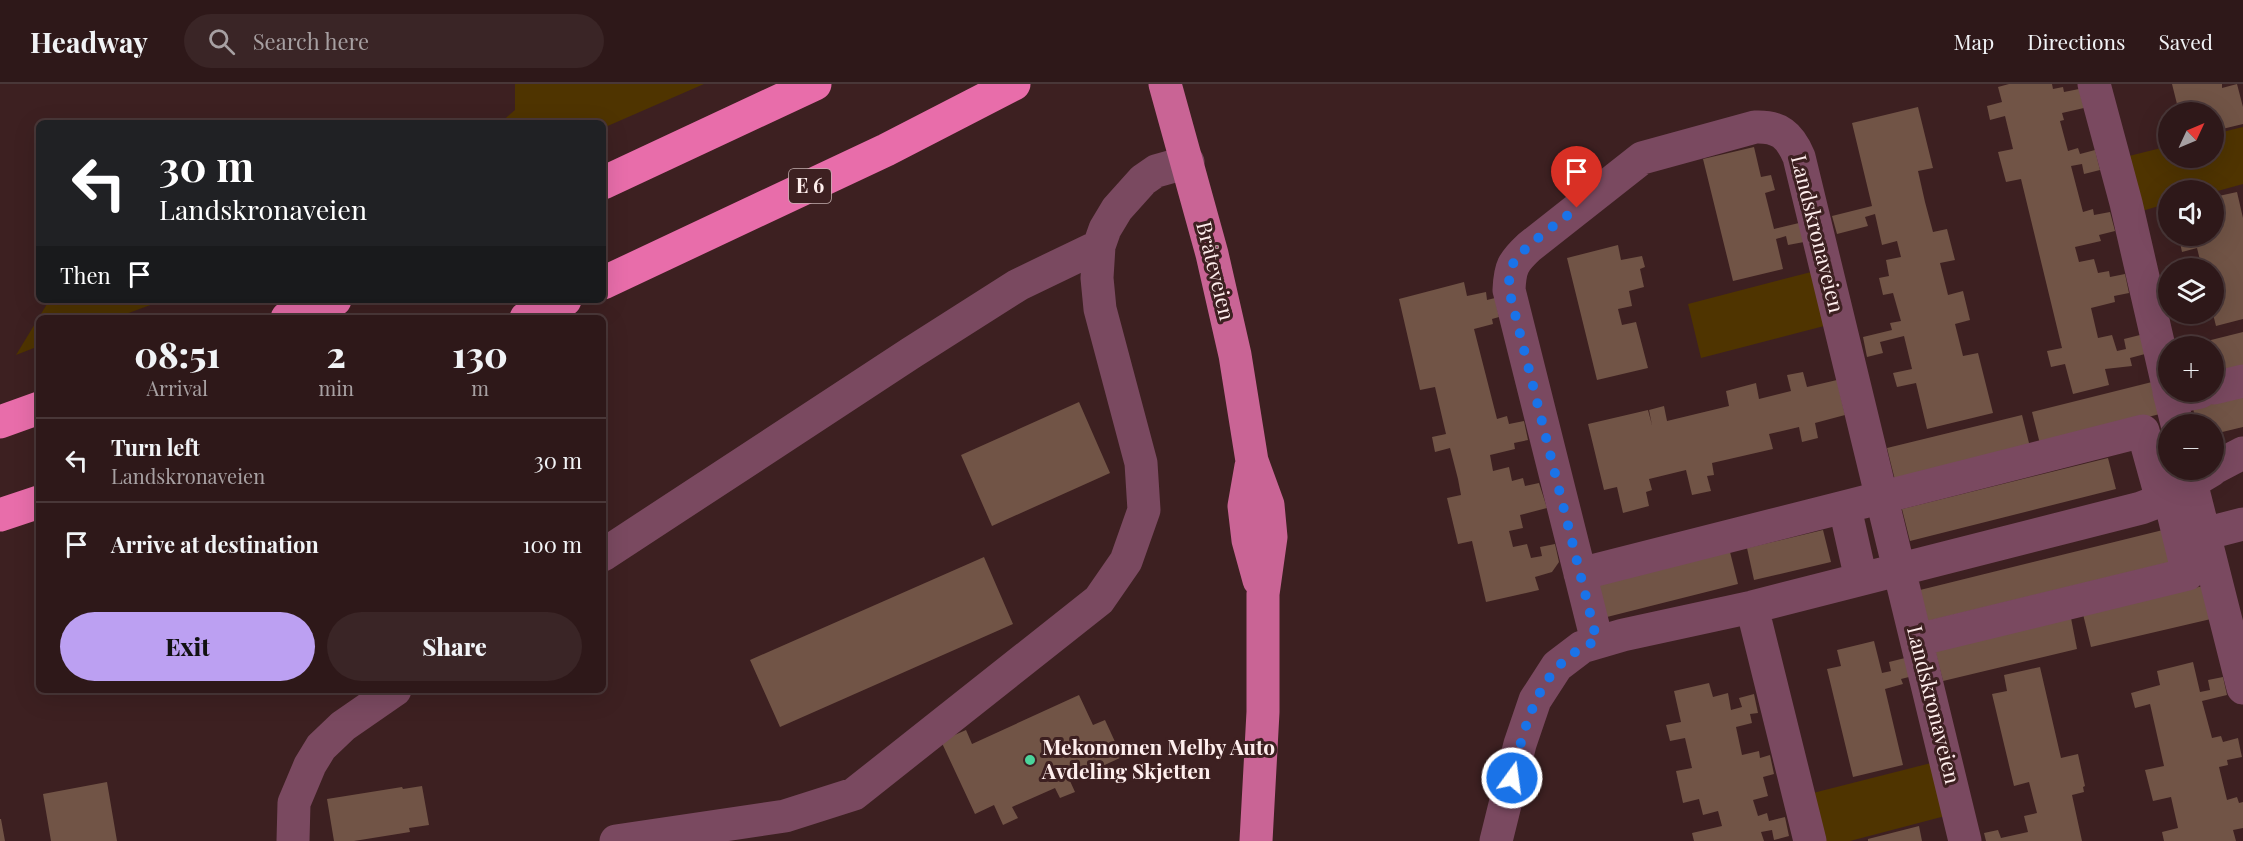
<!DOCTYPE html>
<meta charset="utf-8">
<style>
body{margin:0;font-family:"Playfair Display",serif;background:#3a2526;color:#f1f3f6;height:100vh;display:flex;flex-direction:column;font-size:22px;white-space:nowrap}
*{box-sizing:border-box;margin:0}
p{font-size:20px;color:#a7a0a2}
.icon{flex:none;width:33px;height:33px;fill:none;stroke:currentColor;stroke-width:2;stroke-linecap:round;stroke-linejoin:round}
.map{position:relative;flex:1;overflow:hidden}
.sheet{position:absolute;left:36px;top:231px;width:570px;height:378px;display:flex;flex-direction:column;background:#2e1819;border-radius:9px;box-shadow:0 6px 24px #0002,0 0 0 2px #493738}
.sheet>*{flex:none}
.banner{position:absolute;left:36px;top:36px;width:570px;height:183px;border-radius:9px;box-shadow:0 6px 24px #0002,0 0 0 2px #493738;background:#202124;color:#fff;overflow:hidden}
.needle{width:39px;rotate:46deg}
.buttons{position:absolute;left:2158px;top:18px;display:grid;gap:12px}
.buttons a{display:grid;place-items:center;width:66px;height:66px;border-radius:50%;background:#2e1819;box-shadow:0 6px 24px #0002,0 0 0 2px #493738;font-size:30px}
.pin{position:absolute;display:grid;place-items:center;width:51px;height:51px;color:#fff;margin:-62px -26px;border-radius:50% 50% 50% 0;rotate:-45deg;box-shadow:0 0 6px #0007}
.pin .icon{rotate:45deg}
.me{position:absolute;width:66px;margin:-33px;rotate:14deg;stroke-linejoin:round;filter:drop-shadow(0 0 4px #0008)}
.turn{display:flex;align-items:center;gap:21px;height:126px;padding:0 24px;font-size:27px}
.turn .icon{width:78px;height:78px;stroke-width:2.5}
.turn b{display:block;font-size:42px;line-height:51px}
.then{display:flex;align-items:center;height:57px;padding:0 24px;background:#0003;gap:12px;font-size:22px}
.eta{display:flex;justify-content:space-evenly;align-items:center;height:102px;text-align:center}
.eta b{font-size:36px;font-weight:800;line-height:42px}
.primary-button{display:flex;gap:12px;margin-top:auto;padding:12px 24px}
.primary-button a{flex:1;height:69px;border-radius:36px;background:#bca0f2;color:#111;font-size:24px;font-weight:800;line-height:69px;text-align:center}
.primary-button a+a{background:#3a2526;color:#f1f3f6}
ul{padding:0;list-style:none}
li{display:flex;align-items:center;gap:18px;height:84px;padding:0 24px;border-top:2px solid #493738}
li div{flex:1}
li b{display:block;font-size:22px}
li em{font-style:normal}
header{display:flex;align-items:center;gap:36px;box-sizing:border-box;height:84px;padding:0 30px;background:#2e1819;border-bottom:2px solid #493738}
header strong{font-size:28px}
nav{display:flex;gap:33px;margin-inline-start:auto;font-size:21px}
.search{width:420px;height:54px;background:#3a2526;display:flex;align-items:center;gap:15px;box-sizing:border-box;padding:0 21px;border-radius:33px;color:#a7a0a2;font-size:22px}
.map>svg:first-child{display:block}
.green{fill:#4f3400}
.building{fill:#715446}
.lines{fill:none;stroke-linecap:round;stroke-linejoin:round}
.minor{stroke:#7a4960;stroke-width:33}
.major{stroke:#c96495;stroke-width:33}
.highway{stroke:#e86daa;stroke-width:33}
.route{stroke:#1a73e8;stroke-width:10;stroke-dasharray:0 18}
.poi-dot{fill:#4bd49b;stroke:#3d2021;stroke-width:2}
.labels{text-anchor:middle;stroke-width:6;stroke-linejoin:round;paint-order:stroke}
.shield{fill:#3d2021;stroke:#c4b0b0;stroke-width:1.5}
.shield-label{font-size:20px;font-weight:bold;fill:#feeeed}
.street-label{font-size:21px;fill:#feeeed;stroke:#3d2021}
.poi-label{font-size:21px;font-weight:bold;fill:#feeeed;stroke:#3d2021;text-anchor:start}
</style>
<header>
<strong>Headway</strong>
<div class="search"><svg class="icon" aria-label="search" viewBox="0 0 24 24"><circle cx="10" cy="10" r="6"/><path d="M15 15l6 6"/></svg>Search here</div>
<nav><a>Map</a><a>Directions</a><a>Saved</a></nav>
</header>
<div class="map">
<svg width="2243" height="757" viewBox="0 0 2243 757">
<rect width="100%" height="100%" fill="#3d2021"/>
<path class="green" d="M515,0H704L603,44V39H500L515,26Z
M2243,43V100L2214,108L2169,106V119L2142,127L2129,72L2169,62V74H2214V50Z
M1815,187L1828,241L1701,274L1688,220Z
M61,216H164L115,234H39V262L16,271L47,220Z
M1935,678L1949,731L1850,757H1820L1809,710Z"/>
<path class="building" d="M2009,0H2052L2053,5L2063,3L2064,8L2079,5L2084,24L2062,29L2064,36L2060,37L2068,67L2078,64L2080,70L2095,66L2100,86L2084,90L2082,80L2071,82L2083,128L2093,125L2094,131L2110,128L2115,147L2099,151L2101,157L2075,163L2079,178L2094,175L2098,189L2109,187L2110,193L2125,190L2129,209L2114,212L2115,218L2091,224L2098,254L2112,251L2117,267L2126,265L2124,255L2140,251L2145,270L2130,274L2132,282L2105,285L2109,301L2073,310L2065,280L2051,283L2047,267L2062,264L2021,95L2006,98L1998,68L2013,65L2005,32L1990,36L1987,22L2002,18L1998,3Z
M2172,0H2222V4L2237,0L2243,23V40L2214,47V28H2179Z
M1918,23L1933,84L1918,87L1925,118L1933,148L1947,145L1955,176L1940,179L1948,211L1963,207L1970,236L1955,240L1963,272L1978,269L1993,329L1927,345L1916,299L1897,303L1893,289L1912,285L1904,252L1880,258L1883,269L1867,273L1863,253L1892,246L1890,239L1901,237L1893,209L1883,211L1879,194L1889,192L1886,176L1901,173L1897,157L1882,161L1875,130L1865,133L1868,142L1837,150L1832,132L1872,122L1852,39Z
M1754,63L1761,93L1771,91L1775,106L1765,109L1774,145L1799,139L1804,158L1788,161L1786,152L1776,155L1783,185L1733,197L1703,75Z
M2237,108L2243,134V235L2216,242L2213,230L2214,184H2202L2197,164L2182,168L2179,154L2191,152H2214V113Z
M1618,161L1621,176L1642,172L1645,183L1640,185L1644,203L1629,207L1632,222L1618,225L1622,241L1636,238L1648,284L1597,296L1567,174Z
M1464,198L1467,212L1486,208L1487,216L1495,214L1499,233L1492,235L1493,240L1474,245L1497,335L1507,332L1509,340L1524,337L1528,356L1514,359L1515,365L1490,371L1493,387L1509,383L1512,397L1523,394L1525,402L1539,399L1547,424L1520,431L1523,444L1509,447L1513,463L1527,460L1531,474L1542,472L1540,463L1555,460L1559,478L1552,488L1535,493L1539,506L1486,518L1472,457L1458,460L1447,414L1461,411L1458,395L1450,364L1435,368L1432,353L1446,350L1435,303L1420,306L1399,215Z
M2243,248V282L2214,289V262H2187Z
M1803,288L1807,303L1837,296L1845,331L1815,339L1818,354L1802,358L1799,343L1769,350L1773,365L1712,379L1714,391L1707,392L1711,407L1692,411L1686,386L1649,395L1652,406L1646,408L1649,422L1623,429L1617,403L1604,406L1588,340L1648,326L1652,341L1649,326L1664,322L1667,337L1729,322L1726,307L1756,299L1759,315L1791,307L1787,291Z
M2152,298L2160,330L2040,360L2032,328Z
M2243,309V343L2214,350V340H2197L2192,321Z
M1079,318L1110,389L992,442L961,371Z
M2022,331L2030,363L1895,396L1887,364Z
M2108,374L2116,405L1910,457L1902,425Z
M2167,445L2175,477L1928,537L1920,506Z
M1823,446L1831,478L1754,496L1747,464Z
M1730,468L1738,500L1603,534L1595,502Z
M984,473L1013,540L780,643L750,576Z
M2203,502L2211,535L2091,563L2083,530Z
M2071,534L2077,565L1943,597L1935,566Z
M1874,557L1882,589L1891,587L1889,578L1905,574L1909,593L1901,595L1903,600L1885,605L1903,681L1853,693L1827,585L1841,582L1837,566Z
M2193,578L2200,608L2210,606L2208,596L2223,593L2227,611L2202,617L2212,654L2221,652L2223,658L2238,654L2240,664L2242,673L2227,676L2228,681L2219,683L2227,716L2237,713L2239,719L2243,718V744L2233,746L2236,757H2164L2162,748L2178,744L2171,713L2153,717L2145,686L2164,682L2150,620L2135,624L2131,609L2160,601L2157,587Z
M2040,583L2061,674L2078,670L2085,702L2083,703L2084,708L2072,711L2082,757H1986L1984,749L1998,746L2001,754L2028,748L2024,732L2037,729L2029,698L2014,702L1992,610L2007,607L2004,591Z
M1709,599L1713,613L1728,609L1731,626L1742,623L1739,614L1754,610L1758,629L1750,630L1752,639L1736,643L1742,671L1759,667L1760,674L1770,671L1774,690L1763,693L1768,712L1753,716L1758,732L1767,729L1769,737L1785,733L1789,752L1774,756L1772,746L1761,748L1764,757H1694L1692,749L1722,742L1718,727L1703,731L1699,715L1683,719L1676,687L1692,684L1685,654L1670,657L1666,641L1681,638L1674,607Z
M1079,611L1093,641L1105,636L1122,673L1070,697L1075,708L1060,714L1055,704L1012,723L1018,734L1003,741L994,721L975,730L941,657L966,646L972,660Z
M107,698L117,757H51L43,710Z
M422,702L429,741L409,744L410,748L354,757H334L327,715L402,703L403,705Z
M0,735H1L5,757H0Z
M1919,742L1922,757H1868V755Z"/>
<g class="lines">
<path class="minor" d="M2094,0L2126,119L2169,306
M2214,304L2243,297
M2169,308L2177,340
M2171,314L2200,308
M2214,384L2243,369
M2188,386L2243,604
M1845,424L1861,495
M2204,450L2243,440
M603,471L911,269L1018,201L1099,162
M1580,490L2143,347L2162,416
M1752,523L1810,757
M1917,556L2188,490L2169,412
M1597,557L1509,206C1510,183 1513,178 1529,163L1642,74L1755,43C1779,42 1790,51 1799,73L1965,757
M293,757L294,719L310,681L321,663L343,642L395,606
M616,757L785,732L854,710L1099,516L1126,477L1144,426L1141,379L1100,225L1097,194L1099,162L1105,145L1117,125L1143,96L1156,87L1188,78
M1496,757L1520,660L1535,616L1557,582L1582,563L1623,551L1752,523L2141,424L2162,416L2212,386"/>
<path class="major" d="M1165,0L1212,170L1235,271L1252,377L1268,421L1271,453L1263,510V628L1256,757
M1251,382L1244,422L1248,456L1259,496"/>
<path class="highway" d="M603,99L815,0
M603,199L886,66L1014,0
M287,234L335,216
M526,234L565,216
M0,338L39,324
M0,431L39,418"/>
</g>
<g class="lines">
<path class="route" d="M1512,694C1525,640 1539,578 1597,557L1509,206C1509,196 1509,186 1514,178C1526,160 1560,138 1577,124"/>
</g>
<circle class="poi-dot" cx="1030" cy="676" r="6"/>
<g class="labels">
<rect class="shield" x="789" y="85" width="42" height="34" rx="4.5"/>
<g class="shield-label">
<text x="810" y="109">E 6</text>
</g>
<g class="street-label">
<text transform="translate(1817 150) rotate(76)" y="7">Landskronaveien</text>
<text transform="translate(1215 187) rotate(76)" y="7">Bråteveien</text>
<text transform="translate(1933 621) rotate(76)" y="7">Landskronaveien</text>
</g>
<g class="poi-label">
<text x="1042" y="671">Mekonomen Melby Auto<tspan x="1042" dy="24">Avdeling Skjetten</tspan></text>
</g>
</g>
</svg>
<div class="buttons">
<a><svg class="needle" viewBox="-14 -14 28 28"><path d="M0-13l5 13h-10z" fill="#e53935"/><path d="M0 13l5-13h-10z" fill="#a7a0a2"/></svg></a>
<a><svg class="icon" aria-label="sound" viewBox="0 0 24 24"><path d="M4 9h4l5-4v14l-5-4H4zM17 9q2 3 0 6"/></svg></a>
<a><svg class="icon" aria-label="layers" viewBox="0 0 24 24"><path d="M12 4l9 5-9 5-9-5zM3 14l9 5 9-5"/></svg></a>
<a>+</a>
<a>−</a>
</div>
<div class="pin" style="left:1577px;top:124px;background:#d93025"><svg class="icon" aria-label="arrive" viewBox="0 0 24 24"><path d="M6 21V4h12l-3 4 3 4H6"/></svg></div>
<svg class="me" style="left:1512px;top:694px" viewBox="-20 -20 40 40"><circle r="17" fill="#1a73e8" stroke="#fff" stroke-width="3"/><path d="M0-11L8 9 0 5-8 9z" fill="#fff"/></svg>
<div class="banner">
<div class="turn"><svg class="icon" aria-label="left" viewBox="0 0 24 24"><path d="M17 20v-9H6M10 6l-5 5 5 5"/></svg><div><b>30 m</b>Landskronaveien</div></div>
<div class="then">Then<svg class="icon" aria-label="arrive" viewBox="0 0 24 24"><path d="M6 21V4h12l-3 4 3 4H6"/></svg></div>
</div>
<section class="sheet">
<div class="eta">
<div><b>08:51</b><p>Arrival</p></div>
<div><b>2</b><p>min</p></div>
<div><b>130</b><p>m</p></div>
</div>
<ul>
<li><svg class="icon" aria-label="left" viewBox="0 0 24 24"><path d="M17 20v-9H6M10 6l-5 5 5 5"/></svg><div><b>Turn left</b><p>Landskronaveien</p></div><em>30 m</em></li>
<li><svg class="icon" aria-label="arrive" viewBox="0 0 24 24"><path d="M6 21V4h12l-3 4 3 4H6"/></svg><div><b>Arrive at destination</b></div><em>100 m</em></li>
</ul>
<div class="primary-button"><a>Exit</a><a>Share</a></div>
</section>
</div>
